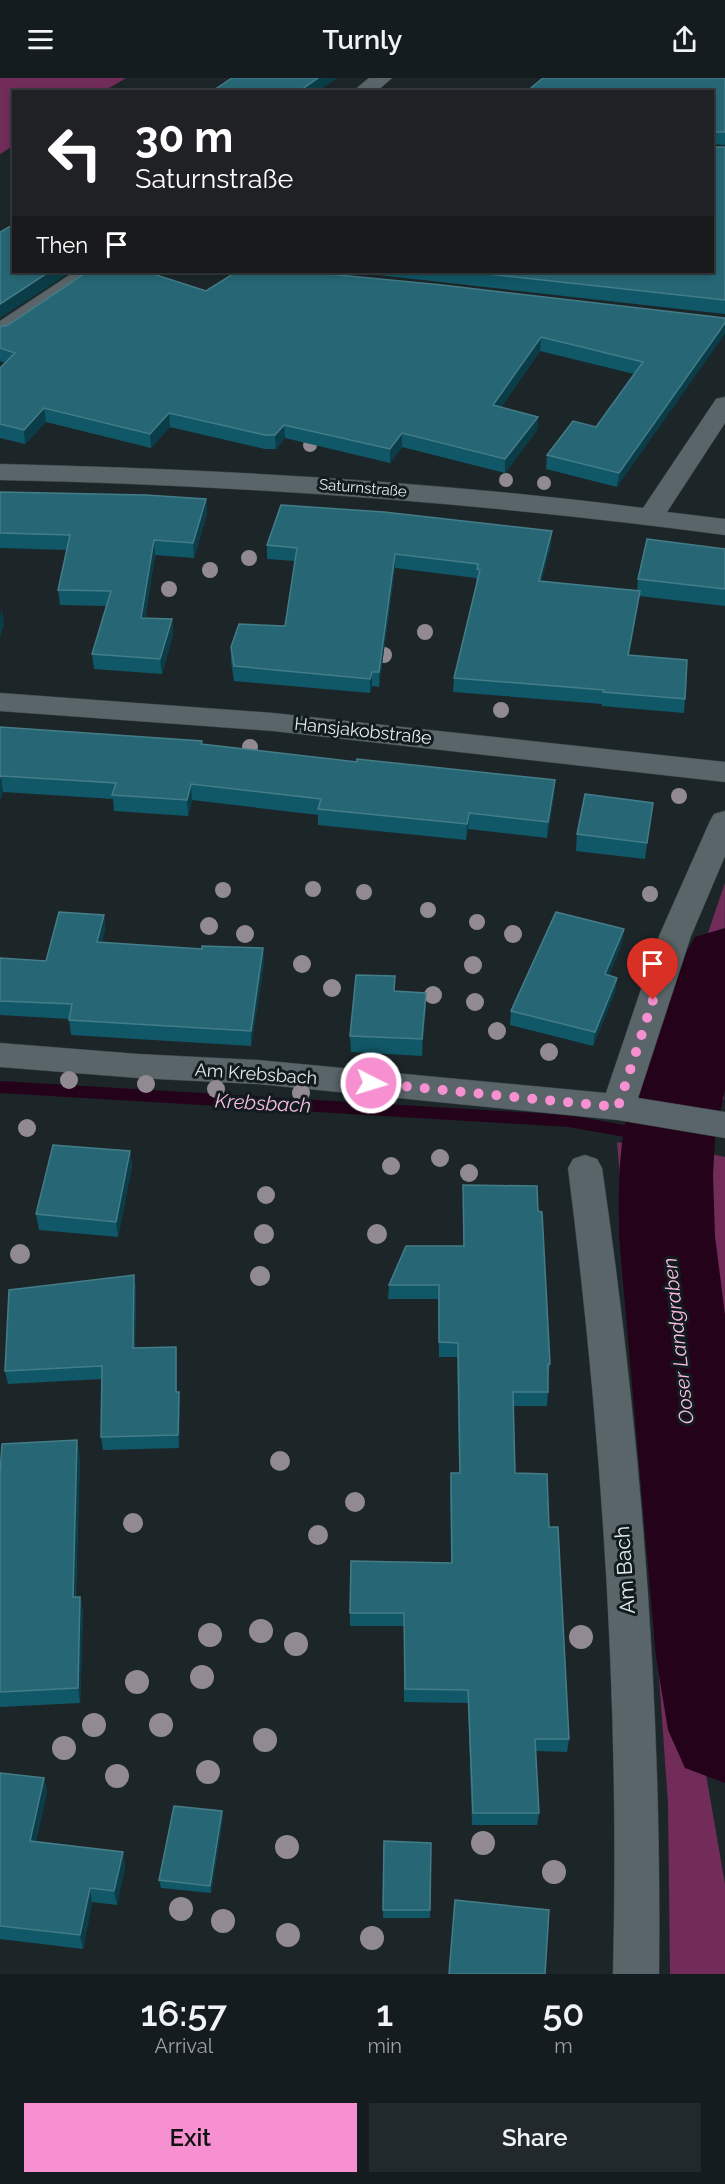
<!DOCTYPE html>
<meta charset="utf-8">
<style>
body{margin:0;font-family:Raleway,sans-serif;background:#22292c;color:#f1f3f6;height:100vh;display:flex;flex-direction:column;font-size:22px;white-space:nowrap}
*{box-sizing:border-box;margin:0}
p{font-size:20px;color:#9da1a4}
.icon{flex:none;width:33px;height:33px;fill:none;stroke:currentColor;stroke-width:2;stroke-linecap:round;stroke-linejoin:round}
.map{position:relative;height:1896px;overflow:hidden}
.panel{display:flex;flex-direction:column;background:#151c1f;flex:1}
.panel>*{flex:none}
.guide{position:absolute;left:12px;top:12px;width:702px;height:183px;border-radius:0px;box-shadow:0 3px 9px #0003,0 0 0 2px #343a3d;background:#202124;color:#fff;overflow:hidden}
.pin{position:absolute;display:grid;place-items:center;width:51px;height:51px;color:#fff;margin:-62px -26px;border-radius:50% 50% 50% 0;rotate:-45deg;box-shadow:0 0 6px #0007}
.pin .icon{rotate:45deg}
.me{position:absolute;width:66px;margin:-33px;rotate:95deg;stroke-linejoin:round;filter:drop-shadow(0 0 4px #0008)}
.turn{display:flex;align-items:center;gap:21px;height:126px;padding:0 24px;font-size:27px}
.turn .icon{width:78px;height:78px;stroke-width:2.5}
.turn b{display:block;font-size:42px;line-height:51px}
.then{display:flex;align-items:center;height:57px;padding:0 24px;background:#0003;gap:12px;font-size:22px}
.eta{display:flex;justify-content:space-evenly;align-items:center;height:102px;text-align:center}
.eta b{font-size:36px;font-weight:600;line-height:42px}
.button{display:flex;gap:12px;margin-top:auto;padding:12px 24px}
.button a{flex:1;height:69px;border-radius:0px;background:#f690d0;color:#111;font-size:24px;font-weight:600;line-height:69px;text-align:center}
.button a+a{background:#22292c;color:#f1f3f6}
header{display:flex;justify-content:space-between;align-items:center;height:78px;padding:0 24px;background:#151c1f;font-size:27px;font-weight:600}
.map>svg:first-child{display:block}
.green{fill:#712c5a}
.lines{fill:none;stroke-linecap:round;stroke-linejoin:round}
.stream{fill:#240219;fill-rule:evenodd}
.river{fill:#240219;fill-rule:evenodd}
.minor-casing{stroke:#3b4447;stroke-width:1}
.minor{fill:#596568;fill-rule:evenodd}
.tree{fill:#928a92}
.wall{fill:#105767}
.shaded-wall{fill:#0b3d48}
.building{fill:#276775;stroke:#447c88;stroke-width:1.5}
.route{stroke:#f690d0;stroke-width:10;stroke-dasharray:0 18}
.labels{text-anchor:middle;stroke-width:6;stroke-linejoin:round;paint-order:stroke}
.far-street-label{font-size:15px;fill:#e4ebed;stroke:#121c1f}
.street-label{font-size:18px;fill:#e4ebed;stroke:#121c1f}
.water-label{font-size:20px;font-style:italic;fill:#fcbce2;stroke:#121c1f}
.near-street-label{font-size:21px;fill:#e4ebed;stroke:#121c1f}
</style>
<header><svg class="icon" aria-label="menu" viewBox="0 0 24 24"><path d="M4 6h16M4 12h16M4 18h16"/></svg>Turnly<svg class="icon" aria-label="share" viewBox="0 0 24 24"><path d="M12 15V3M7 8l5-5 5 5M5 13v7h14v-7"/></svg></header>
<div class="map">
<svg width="725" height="1896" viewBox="0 0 725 1896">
<rect width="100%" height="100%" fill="#1c2629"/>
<path class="green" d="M0,0H126L104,13L14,14L13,68L0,76Z
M725,805L724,1022L654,1012Z
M617,1064L640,1069L651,1087L650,1177L656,1297L698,1650L725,1806V1896H670L668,1725L643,1374Z
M685,1070L725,1079V1521L718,1481L694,1245Z"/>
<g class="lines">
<path class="stream" d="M0,1003L569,1037L669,1055L675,1057L677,1061L675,1065L669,1067L569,1049L0,1015Z"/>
<path class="river" d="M725,850V1011L715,1061L713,1097L715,1158L725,1237V1705L685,1690L668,1652L656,1579L619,1158C619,1130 618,1103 621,1075C628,1008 660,917 695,859Z"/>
<g class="minor-casing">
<path id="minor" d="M369,0H392L376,14H352Z
M74,194H99L96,199L8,259L0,261V243Z
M725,319V345L667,434L725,441V457C484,425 243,407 0,402V386C215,391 430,403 643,430L716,321Z
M0,615L273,635L725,684V704L273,653L0,633Z
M725,733V778L691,858L638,1020L725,1034V1060L618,1042L258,1006L138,1000L0,989V965L138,976L258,982L606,1015L659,858L710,743L714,736Z
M585,1077L597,1081L602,1090C641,1357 662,1626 659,1896H613C620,1626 602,1357 568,1090L573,1081Z"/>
</g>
<use href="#minor" class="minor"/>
</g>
<g class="tree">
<circle cx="310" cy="367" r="7"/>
<circle cx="506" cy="402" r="7"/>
<circle cx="544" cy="405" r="7"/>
<circle cx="249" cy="480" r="8"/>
<circle cx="210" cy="492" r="8"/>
<circle cx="169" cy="511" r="8"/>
<circle cx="425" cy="554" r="8"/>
<circle cx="384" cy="577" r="8"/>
<circle cx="501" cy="632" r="8"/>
<circle cx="250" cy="669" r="8"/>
<circle cx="679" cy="718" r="8"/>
<circle cx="313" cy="811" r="8"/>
<circle cx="223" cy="812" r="8"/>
<circle cx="364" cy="814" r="8"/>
<circle cx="650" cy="816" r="8"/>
<circle cx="428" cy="832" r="8"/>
<circle cx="477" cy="844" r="8"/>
<circle cx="209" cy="848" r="9"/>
<circle cx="245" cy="856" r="9"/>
<circle cx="513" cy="856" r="9"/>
<circle cx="302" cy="886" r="9"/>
<circle cx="473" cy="887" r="9"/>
<circle cx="332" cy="910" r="9"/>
<circle cx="433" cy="917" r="9"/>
<circle cx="475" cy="924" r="9"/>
<circle cx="497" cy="953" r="9"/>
<circle cx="549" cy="974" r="9"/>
<circle cx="69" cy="1002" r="9"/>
<circle cx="146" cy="1006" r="9"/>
<circle cx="216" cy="1011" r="9"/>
<circle cx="301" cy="1015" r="9"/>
<circle cx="27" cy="1050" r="9"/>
<circle cx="440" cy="1080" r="9"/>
<circle cx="391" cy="1088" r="9"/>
<circle cx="469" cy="1095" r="9"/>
<circle cx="266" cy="1117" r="9"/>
<circle cx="264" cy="1156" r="10"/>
<circle cx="377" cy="1156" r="10"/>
<circle cx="20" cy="1176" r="10"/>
<circle cx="260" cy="1198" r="10"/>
<circle cx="280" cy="1383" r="10"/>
<circle cx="355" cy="1424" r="10"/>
<circle cx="133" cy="1445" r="10"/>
<circle cx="318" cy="1457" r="10"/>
<circle cx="261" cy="1553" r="12"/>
<circle cx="210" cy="1557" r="12"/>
<circle cx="581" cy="1559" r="12"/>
<circle cx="296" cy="1566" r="12"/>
<circle cx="202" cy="1599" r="12"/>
<circle cx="137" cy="1604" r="12"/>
<circle cx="94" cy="1647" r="12"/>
<circle cx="161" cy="1647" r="12"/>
<circle cx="265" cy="1662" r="12"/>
<circle cx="64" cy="1670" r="12"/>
<circle cx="208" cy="1694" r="12"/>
<circle cx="117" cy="1698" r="12"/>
<circle cx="483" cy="1765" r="12"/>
<circle cx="287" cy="1769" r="12"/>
<circle cx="554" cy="1794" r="12"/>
<circle cx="181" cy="1831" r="12"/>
<circle cx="223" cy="1843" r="12"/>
<circle cx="288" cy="1857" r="12"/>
<circle cx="372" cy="1860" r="12"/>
</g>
<path class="wall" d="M725,0V67L712,66V14Z
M725,69V236L351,194H712Z
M206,213L725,240L617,409L546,391L547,377L596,349L634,296L540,273L501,329L538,339L537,352L505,395L402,369L390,385L285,360L276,371H265L170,349L151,370L46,344L25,366L0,360V290L5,285L0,283V249Z
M0,414L206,421L207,435L194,480L155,477L145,540L172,541L173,556L162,596L94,591L92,576L106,528L60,527L58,512L67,472L0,470Z
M267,467H551L541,503L637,513L638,501L725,471V528L639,518L629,577L685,621L684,635L602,628V626L453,614L454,600L477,506L476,500L395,490L379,609L372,608L370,615L234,603L231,583V569L285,548L295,483L267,481Z
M0,649L202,666L357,684L555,702L554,718L547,760L468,751L466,762L318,747V737L192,722L188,738L114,733L113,721L3,714L0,722Z
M653,725L645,781L576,773L577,756Z
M104,837L105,852L102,864L202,871L263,870L264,885L251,968L71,957L69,941L0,937V880L46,883Z
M624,851L622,865L609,897L617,900L615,914L593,968L510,947L511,933Z
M395,913L426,915L422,978L351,974L350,958Z
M130,1073L132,1088L118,1159L39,1152L36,1136Z
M463,1107L538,1133L550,1286L548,1300V1314L547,1328H513L515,1395L549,1449L569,1661L567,1674L536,1673L539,1735L537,1747H472L468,1625L404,1624V1548H350V1535L451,1485L450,1409L451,1395H459L457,1279H439L438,1221H388L389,1207L463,1168Z
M134,1197L136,1211L135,1270L176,1269L177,1282V1314H179L180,1327L179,1370L103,1372L101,1359L102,1301L8,1306L5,1293Z
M80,1378L76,1519H80L83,1534L80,1625L0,1629V1396Z
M0,1695L44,1700L47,1714L36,1763L123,1774L125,1788L117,1827L92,1824L83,1871L0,1861Z
M222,1733L223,1740L211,1815L161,1810L159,1802Z
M384,1763L431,1765L430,1840H383Z"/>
<path class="shaded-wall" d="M318,0H337L317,14H298Z
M49,194H71L0,240V226Z
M725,245V256L617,409L619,395Z
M541,259L540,273L493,341V327Z
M44,330L46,344L25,366L24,352Z
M169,335L170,349L151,370L150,356Z
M538,339L537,352L505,395V381Z
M284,347L285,360L276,371L275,357Z
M402,355V369L390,385V371Z
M206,421L207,435L194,480L193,465Z
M552,453L551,467L538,517L539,503Z
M154,462L155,477L142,555L141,540Z
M395,476V490L379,609V594Z
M640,513L638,528L627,592L628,577Z
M2,531L4,546L0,560V538Z
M172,541L173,556L162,596L160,581Z
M372,594V608L370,615V601Z
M1,698L3,714L0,722V699Z
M555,702L554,718L547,760L548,744Z
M191,706L192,722L188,738L187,722Z
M653,725L651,741L645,781L647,765Z
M469,735L468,751L466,762L467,746Z
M104,837L105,852L98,879L97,864Z
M624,851L622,865L603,911L605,896Z
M263,870L264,885L251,968V953Z
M617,900L615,914L593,968L595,954Z
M426,915V931L422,978V961Z
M130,1073L132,1088L118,1159L116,1144Z
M134,1197L136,1211L134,1283L133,1270Z
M176,1269L177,1282V1327L176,1314Z
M179,1314L180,1327L179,1370L178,1357Z
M77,1362L80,1378L75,1534L73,1519Z
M80,1519L83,1534L80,1625L78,1610Z
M44,1700L47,1714L33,1777L30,1763Z
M222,1733L223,1740L211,1815L210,1808Z
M123,1774L125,1788L117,1827L114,1813Z
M90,1810L92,1824L83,1871L80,1857Z"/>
<path class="building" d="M232,0H318L298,14H211Z
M543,0H725V54H712V14H526Z
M712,69H725V222L470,194H712Z
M14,146V194H49L0,226V154Z
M87,194H147L206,213L236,194H308L442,207L725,240V245L619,395L547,377L573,343L596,349L643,284L541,259L493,327L538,339L505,381L402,355L390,371L284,347L275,357H265L169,335L150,356L44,330L24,352L0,346V290L15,275L0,270V249L8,247Z
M0,414L146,417L206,421L193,465L154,462L141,540L172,541L160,581L92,576L111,513L58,512L70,457L0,455Z
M281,427L384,434L552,453L539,503L640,513L628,577L687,582L685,621L603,614L604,612L454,600L480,492L477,491L478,486L395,476L379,594H372L370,601L234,588L231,569L239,546L285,548L297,470L267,467Z
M647,461L725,471V511L638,501Z
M0,649L202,663L201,666L357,684V681L555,702L548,744L469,735L467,746L318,731L321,721L191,706L187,722L112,717L116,705L1,698L0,699Z
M585,716L653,725L647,765L577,756Z
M59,834L104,837L97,864L202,871V868L263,870L251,953L69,942L72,926L0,923V880L46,883Z
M556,834L624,851L605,896L617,900L595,954L511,933Z
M356,897L395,898L394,913L426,915L422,961L350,958Z
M53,1067L130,1073L116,1144L36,1136Z
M463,1107L537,1108L538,1133L542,1134L550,1286H548V1314H513L515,1395L547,1396L549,1449H558L569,1661H535L539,1735H473L468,1612L405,1611L404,1535H350L351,1483L452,1485L451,1395H460L458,1265L439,1264V1207H389L406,1168H464Z
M134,1197L133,1270L176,1269V1314H179L178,1357L101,1359L102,1288L5,1293L9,1212Z
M77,1362L73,1519H80L78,1610L0,1614V1396L2,1366Z
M0,1695L44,1700L30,1763L123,1774L114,1813L90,1810L80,1857L0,1848Z
M174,1728L222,1733L210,1808L159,1802Z
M384,1763L431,1765L430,1832H383Z
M455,1822L549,1832L545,1896H449Z"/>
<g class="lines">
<path class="route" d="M371,1005L618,1029L653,922"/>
</g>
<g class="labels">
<g class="far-street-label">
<text transform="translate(363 410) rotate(5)" y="5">Saturnstraße</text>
</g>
<g class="street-label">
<text transform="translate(363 653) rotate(6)" y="6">Hansjakobstraße</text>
<text transform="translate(256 996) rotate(4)" y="6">Am Krebsbach</text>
</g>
<g class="water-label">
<text transform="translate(263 1025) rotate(3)" y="7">Krebsbach</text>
<text transform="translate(678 1263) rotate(-96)" y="7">Ooser Landgraben</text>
</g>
<g class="near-street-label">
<text transform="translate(625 1492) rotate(-94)" y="7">Am Bach</text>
</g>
</g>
</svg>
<div class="pin" style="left:653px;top:922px;background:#d93025"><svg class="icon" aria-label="arrive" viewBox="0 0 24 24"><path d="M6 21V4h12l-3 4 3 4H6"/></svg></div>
<svg class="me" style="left:371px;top:1005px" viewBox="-20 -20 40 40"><circle r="17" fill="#f690d0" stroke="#fff" stroke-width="3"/><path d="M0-11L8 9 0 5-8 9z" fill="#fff"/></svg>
<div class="guide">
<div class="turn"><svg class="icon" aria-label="left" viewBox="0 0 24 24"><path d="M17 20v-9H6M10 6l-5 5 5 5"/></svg><div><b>30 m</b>Saturnstraße</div></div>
<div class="then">Then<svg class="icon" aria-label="arrive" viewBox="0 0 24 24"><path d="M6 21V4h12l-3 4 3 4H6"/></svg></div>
</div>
</div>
<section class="panel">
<div class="eta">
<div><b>16:57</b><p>Arrival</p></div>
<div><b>1</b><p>min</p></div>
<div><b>50</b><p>m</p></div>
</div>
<div class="button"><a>Exit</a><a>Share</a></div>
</section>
